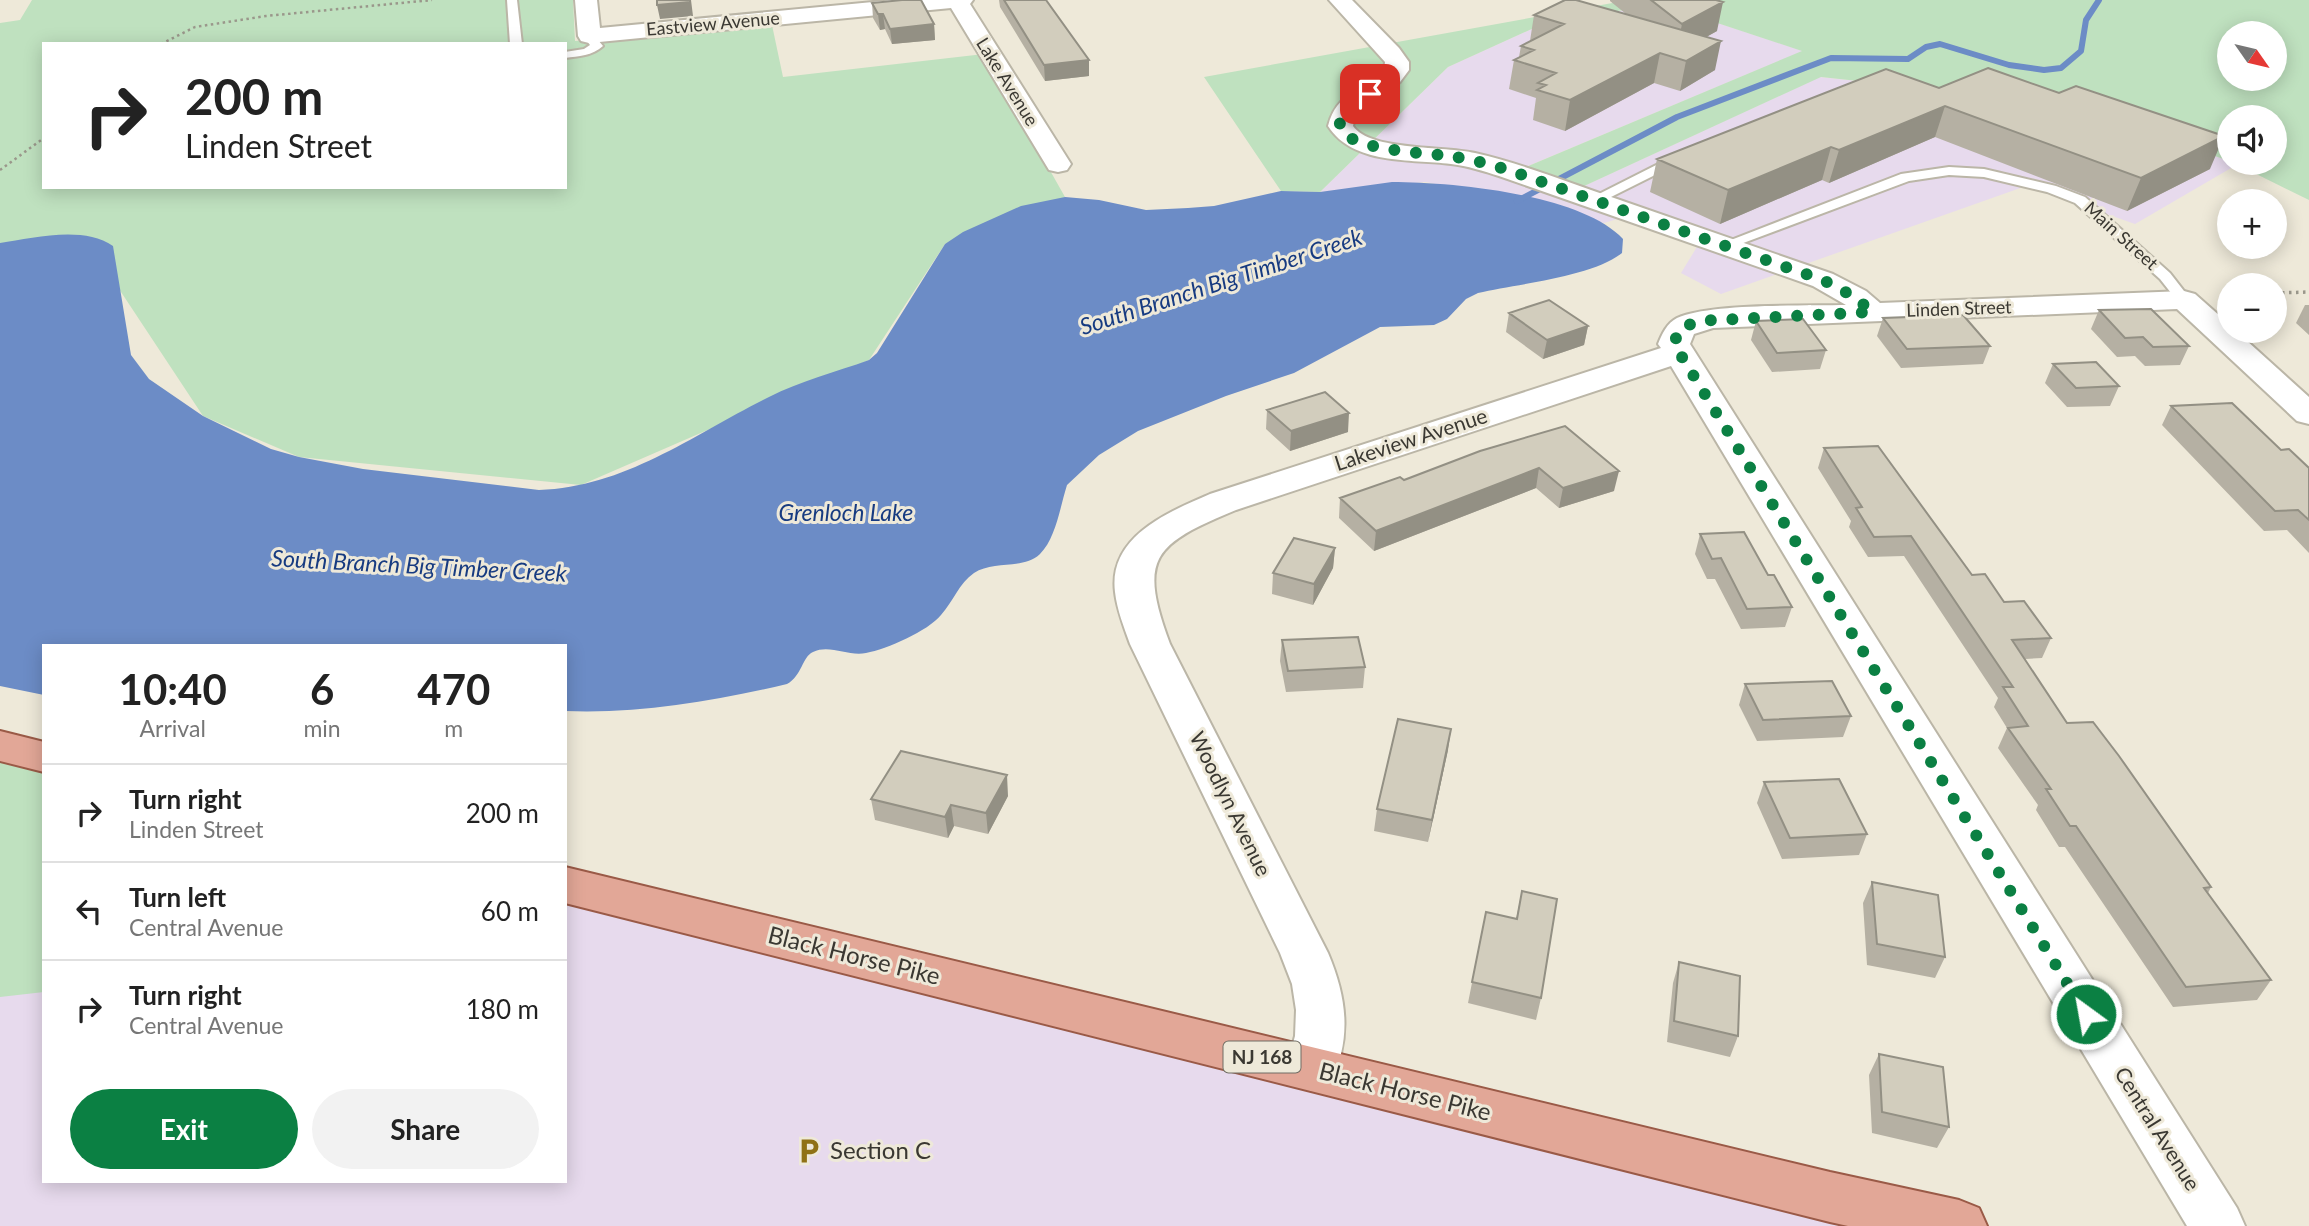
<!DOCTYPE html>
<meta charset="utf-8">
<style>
body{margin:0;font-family:Lato,sans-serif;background:#f2f2f2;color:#222;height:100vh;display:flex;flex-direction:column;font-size:26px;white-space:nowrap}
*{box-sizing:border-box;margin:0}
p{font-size:23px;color:#767676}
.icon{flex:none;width:38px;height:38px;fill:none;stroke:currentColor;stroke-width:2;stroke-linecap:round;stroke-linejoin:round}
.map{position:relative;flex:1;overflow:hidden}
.sheet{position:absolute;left:42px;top:644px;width:525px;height:539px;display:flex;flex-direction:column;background:#fff;border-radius:0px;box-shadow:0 4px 18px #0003}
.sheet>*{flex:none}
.banner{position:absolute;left:42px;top:42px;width:525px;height:147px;border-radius:0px;box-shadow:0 4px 18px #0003;background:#fff;color:#222;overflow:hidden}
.needle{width:46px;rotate:124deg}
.controls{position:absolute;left:2217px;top:21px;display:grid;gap:14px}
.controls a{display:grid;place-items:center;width:70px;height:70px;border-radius:50%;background:#fff;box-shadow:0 4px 18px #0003;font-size:35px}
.pin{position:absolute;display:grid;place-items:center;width:60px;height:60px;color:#fff;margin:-30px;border-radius:14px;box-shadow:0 4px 10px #0006}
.me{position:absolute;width:77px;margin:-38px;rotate:328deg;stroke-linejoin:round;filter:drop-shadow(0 0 5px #0008)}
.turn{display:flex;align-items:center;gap:24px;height:147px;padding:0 28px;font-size:32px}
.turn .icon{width:91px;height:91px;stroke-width:2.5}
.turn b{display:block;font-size:49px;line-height:60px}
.eta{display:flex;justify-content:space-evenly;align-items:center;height:119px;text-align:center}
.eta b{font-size:42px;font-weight:700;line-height:49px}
.action{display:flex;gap:14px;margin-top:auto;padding:14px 28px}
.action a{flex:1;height:80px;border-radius:42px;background:#0b8043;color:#fff;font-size:28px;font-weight:700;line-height:80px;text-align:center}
.action a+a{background:#f2f2f2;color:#222}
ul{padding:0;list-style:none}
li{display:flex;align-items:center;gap:21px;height:98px;padding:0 28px;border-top:2px solid #e0e0e0}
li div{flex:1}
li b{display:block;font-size:26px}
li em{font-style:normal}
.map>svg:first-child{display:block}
.commercial{fill:#e7daed}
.green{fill:#bfe1bf;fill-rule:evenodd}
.water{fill:#6c8cc6}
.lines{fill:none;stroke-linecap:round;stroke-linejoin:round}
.stream{stroke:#6c8cc6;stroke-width:6}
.lane-casing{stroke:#bbb6a7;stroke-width:4}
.street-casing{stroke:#bbb6a7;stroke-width:4}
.primary-casing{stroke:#9a5a47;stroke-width:4}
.path-far1{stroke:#9a978b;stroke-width:2.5;stroke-dasharray:2.5 3.5;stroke-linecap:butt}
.path{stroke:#9a978b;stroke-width:3.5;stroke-dasharray:2.5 4.5;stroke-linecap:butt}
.lane{fill:#fff;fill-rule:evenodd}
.street{fill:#fff;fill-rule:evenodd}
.primary{fill:#e2a797;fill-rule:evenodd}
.wall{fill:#b5b0a3}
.shaded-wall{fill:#939084}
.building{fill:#d2cdbd;stroke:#939084;stroke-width:2}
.route{stroke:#0b8043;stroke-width:12;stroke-dasharray:0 21.6}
.labels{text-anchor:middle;stroke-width:6;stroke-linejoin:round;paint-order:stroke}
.far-street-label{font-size:18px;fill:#3a3832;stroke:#eee9d9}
.shield{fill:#eee9d9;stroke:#706d64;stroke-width:2}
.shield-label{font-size:19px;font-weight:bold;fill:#3a3832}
.street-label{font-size:21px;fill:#3a3832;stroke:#eee9d9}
.water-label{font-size:23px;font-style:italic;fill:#173b81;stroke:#eee9d9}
.near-street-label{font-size:24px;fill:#3a3832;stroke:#eee9d9}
.near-poi-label{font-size:24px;fill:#3a3832;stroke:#eee9d9;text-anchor:start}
</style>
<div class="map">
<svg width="2309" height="1226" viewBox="0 0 2309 1226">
<rect width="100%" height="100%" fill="#eee9d9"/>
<path class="commercial" d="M1660,4L1803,51L1528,166L1582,187L1820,77L2007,97L2094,113L2238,164L2135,224L2026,186L1721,294L1681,273L1703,237L1634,214L1604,223L1426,182L1320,192L1448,67L1545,23Z
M0,746L44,757V1181H565V885L1959,1226H0Z"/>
<path class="green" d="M32,0H573L575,41L772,25L783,77L984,54L1065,197L945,244L869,360L581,485L299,457L203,416L84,236L0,251V23L20,20ZM44,44H565V187H44Z
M1629,0H2309V200L2234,163H2275V117H2230L2229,161L2094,113L2007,97L1821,77L1582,187L1526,167L1802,51L1660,4L1545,23L1448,67L1320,192L1281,191L1204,77ZM2230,33H2275V79H2230Z
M0,746L44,757V992L0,997Z"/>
<path class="water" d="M1392,182C1452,182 1581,194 1623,239L1622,253C1592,277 1517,284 1478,293L1466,299L1447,319L1434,325L1380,327L1294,373L1226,396L1138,431L1099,455L1067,485C1060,507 1056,538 1040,554C1023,570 993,560 974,573C959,583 953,602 941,615C928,631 887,649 866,653C849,657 830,644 813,652C802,657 802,676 787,684C715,701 640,714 565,711V646H44V695L0,686V243C33,238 83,225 113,246L131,355L149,379L203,416L271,449L299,457L363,469L539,490C626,487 694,434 769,397C800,381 836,372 869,360L877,353L945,244L963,232L1021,206L1065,197L1099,200L1146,210L1188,208L1214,206L1281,191L1320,192Z"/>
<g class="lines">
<path class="stream" d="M1517,201L1677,117L1831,58L1908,59L1926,47L1940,44L2009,65L2044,70L2061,68L2081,51L2086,20L2099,0"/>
<g class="lane-casing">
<path id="lane" d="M507,0H517L522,44H510Z
M585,34H593L603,46C592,56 579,56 565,58V52L584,49L590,45L583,36Z
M1678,154L1683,155V161L1599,203H1589L1587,200Z
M1949,167L1984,169L2056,186L2085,197L2170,273L2191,300L2189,303H2179L2160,279L2075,203L2047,192L1984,177L1949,175L1909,181L1730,248L1725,249L1718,245L1901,174Z"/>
</g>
<g class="street-casing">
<path id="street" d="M575,0H597L600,28L894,0H973L970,4L1071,164L1067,170L1058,172L1049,170L951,8L589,43L581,41L578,36Z
M1329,0H1352L1399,48L1409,62V70L1400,82L1356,113L1353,126C1370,151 1446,146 1475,153C1523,164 1570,183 1617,199C1689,224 1761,249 1833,274L1866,291L1880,303L2184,291L2195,294L2230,325V331H2236L2309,397V424L2297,421L2177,309L1713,328L1694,334L1690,344L2237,1208L2245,1226H2187L1671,366L1236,510C1155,544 1137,556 1170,644L1328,953C1347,998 1352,1039 1330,1084L1312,1091L1294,1084L1286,1069L1295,1036L1296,1010L1292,984L1280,953L1130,644C1124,627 1117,610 1115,592C1108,536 1169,512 1210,494L1661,348L1658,344C1662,334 1667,323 1677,318C1708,303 1807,306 1846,305L1813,286L1499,176C1483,171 1468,166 1451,164C1410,159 1353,165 1328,126C1337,91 1361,93 1384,72L1385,62Z"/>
</g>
<g class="primary-casing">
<path id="primary" d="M0,731L44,742V772L0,761Z
M565,867L1830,1172L1959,1200L1979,1208L1987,1226H1848L1830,1222L565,903Z"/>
</g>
<path class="path-far1" d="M161,44L195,27L266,16L432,0
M0,170L44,138"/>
<path class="path" d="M2275,293L2309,292"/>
<use href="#lane" class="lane"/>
<use href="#street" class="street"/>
<use href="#primary" class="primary"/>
</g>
<path class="wall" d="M999,0H1046L1089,76L1045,81L1000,7Z
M1610,0H1716L1717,31L1706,37L1715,70L1680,91L1654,83L1565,131L1533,120L1536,98L1509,89L1514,60L1519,57L1521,46L1530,41L1534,15L1626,14L1610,1Z
M872,3L934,24L935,40L892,44L885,29L880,30L873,18Z
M1939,88L2210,169L2127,211L1935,137L1829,183L1822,180L1720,224L1650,192L1657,159Z
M2305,305H2309V335L2296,323Z
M2099,310L2189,346L2180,365L2145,366L2135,356L2117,357L2091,329Z
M1509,313L1588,326L1584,345L1543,359L1506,332Z
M1883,318L1990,346L1983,364L1901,368L1877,336Z
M1756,321L1826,350L1820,369L1772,372L1751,340Z
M2053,364L2119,386L2110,406L2067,407L2045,383Z
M2171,406L2281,450L2309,468V553L2287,530L2264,531L2162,425Z
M1267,410L1348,432L1290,451L1266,429Z
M1824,448L1972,575L2051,638L2042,658L2025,659L2067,723L2211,887L2208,893L2271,980L2257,1000L2173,1007L2065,847H2059L2036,810L2038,805L1998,748L2007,728L1994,707L1998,698L1904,556L1868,557L1849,527L1851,521L1818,468Z
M1480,451L1614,491L1559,508L1536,488L1374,551L1339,518L1340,498L1404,480Z
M1700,534L1768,575L1792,607L1785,627L1741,629L1715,579H1707L1695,554Z
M1335,548L1333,568L1313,605L1272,594L1273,573Z
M1282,640L1365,667L1363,688L1286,692L1280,661Z
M1745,684L1851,716L1843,737L1757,741L1739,705Z
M1448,750L1428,842L1374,831L1377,809Z
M1764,782L1867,834L1859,855L1782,859L1757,803Z
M1008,796L988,834L954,826L948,838L875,820L871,799Z
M1872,882L1945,957L1935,978L1867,965L1863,903Z
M1522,891L1541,998L1536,1020L1468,1003L1486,912L1516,919Z
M1679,962L1738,1036L1730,1057L1667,1042L1673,983Z
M1879,1054L1949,1127L1937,1148L1872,1133L1869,1075Z"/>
<path class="shaded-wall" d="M691,0L693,16L660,19L657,5Z
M1723,2L1717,31L1676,54L1682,24Z
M878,14H883L885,29L880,30Z
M934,24L935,40L892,44L890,29Z
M1721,41L1715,70L1680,91L1686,61Z
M1660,53L1654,83L1565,131L1570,100Z
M1089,60V76L1045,81L1044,65Z
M1945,106L1935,137L1829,183L1839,150Z
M2224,136L2210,169L2127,211L2141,178Z
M1831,147L1822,180L1720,224L1728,190Z
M1588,326L1584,345L1543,359L1547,340Z
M1349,413L1348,432L1290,451L1291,431Z
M1539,468L1536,488L1374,551L1376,531Z
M1619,471L1614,491L1559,508L1563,488Z
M1335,548L1333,568L1313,605L1314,584Z
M1451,729L1448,750L1428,842L1432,820Z
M1007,775L1008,796L988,834L986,813Z
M951,805L954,826L948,838L945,817Z"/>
<path class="building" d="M657,0H690V2L657,5Z
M902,0H921L934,24L890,29L883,14H878L872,3Z
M1004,0H1046L1089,60L1044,65Z
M1565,0H1576L1721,41L1686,61L1660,53L1570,100L1537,90L1546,85L1538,83L1556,73L1514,60L1534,50L1521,46L1564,24L1534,15Z
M1651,0H1716L1723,2L1682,24Z
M1988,68L2059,93L2076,86L2224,136L2141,178L1945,106L1839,150L1831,147L1728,190L1657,159L1886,69L1939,88Z
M1549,300L1588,326L1547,340L1509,313Z
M2151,309L2189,346L2153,347L2143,337L2125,338L2099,310Z
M1963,315L1990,346L1907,349L1883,318Z
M1803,319L1826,350L1777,353L1756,321Z
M2096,362L2119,386L2076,388L2053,364Z
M1325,392L1349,413L1291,431L1267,410Z
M2232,403L2281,450L2289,449L2309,468V520L2298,510L2275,511L2171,406Z
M1565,426L1619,471L1563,488L1539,468L1376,531L1340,498L1400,477L1404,480L1480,451Z
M1878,446L1972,575L1985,574L2004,602L2024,601L2051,638L2012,640L2067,723L2093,722L2119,756L2211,887L2204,888L2271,980L2186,987L2076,826H2070L2046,789H2051L2008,728L2028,726L2003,687H2013L1911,536L1874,537L1856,508L1862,507L1824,448Z
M1744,532L1768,575H1774L1792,607L1747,609L1721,558L1712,559L1700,534Z
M1294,538L1335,548L1314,584L1273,573Z
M1358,637L1365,667L1288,671L1282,640Z
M1832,681L1851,716L1763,720L1745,684Z
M1398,719L1451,729L1432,820L1377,809Z
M901,751L1007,775L986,813L951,805L945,817L871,799Z
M1839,779L1867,834L1790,838L1764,782Z
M1872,882L1938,895L1945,957L1877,944Z
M1522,891L1557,899L1541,998L1472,982L1486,912L1517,919Z
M1679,962L1740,976L1738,1036L1674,1021Z
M1879,1054L1943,1067L1949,1127L1882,1112Z"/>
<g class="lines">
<path class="route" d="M1370,94C1280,147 1417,152 1449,156C1469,159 1489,164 1508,170L1823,280L1855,297L1872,312L1698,321L1679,329L1674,344L2086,1014"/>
</g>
<defs>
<g id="parking-bare" transform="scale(2.1)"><path d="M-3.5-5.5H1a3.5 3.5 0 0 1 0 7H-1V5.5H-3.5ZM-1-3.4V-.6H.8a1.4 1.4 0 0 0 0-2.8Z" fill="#8f7115" stroke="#eee9d9" stroke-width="2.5" paint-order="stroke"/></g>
</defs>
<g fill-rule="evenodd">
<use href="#parking-bare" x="809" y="1151"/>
</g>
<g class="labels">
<g class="far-street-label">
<text transform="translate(713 24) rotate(-5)" y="6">Eastview Avenue</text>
<text transform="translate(1007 82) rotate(58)" y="6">Lake Avenue</text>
<text transform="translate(2121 236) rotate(42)" y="6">Main Street</text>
<text transform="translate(1959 309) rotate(-2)" y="6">Linden Street</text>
</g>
<rect class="shield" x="1223.5" y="1041.5" width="77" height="31" rx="5"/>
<g class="shield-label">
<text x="1262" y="1064">NJ 168</text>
</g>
<g class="street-label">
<text transform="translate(1411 440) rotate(-18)" y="7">Lakeview Avenue</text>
<text transform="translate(1230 804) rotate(64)" y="7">Woodlyn Avenue</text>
<text transform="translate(2157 1129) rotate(58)" y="7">Central Avenue</text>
</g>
<g class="water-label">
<text transform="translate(1221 282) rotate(-18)" y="8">South Branch Big Timber Creek</text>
<text x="846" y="521">Grenloch Lake</text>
<text transform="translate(419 566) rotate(3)" y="8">South Branch Big Timber Creek</text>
</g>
<g class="near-street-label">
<text transform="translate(854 956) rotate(14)" y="8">Black Horse Pike</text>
<text transform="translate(1405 1092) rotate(14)" y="8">Black Horse Pike</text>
</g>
<g class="near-poi-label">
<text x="830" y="1159">Section C</text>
</g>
</g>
</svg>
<div class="controls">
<a><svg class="needle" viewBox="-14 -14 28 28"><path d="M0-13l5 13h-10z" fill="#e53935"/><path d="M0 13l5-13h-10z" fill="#767676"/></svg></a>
<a><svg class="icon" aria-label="sound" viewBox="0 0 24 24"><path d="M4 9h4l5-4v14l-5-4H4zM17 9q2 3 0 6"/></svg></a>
<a>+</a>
<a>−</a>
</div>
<div class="pin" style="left:1370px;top:94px;background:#d93025"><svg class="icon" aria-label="arrive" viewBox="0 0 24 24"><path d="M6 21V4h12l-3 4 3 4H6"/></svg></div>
<svg class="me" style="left:2086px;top:1014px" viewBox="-20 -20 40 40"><circle r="17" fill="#0b8043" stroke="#fff" stroke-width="3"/><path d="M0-11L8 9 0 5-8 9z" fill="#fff"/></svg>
<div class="banner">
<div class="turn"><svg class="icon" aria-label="right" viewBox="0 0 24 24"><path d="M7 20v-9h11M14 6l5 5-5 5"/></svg><div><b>200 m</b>Linden Street</div></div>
</div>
<section class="sheet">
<div class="eta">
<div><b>10:40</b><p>Arrival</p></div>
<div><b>6</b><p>min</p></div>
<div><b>470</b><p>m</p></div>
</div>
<ul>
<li><svg class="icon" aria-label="right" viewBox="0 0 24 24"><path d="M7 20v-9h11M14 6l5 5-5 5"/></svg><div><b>Turn right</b><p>Linden Street</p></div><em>200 m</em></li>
<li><svg class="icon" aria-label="left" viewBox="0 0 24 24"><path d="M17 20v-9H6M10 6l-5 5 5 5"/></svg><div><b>Turn left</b><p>Central Avenue</p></div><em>60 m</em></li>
<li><svg class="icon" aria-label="right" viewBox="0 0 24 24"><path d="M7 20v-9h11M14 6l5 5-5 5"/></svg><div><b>Turn right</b><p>Central Avenue</p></div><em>180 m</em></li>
</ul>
<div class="action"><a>Exit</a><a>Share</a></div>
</section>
</div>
